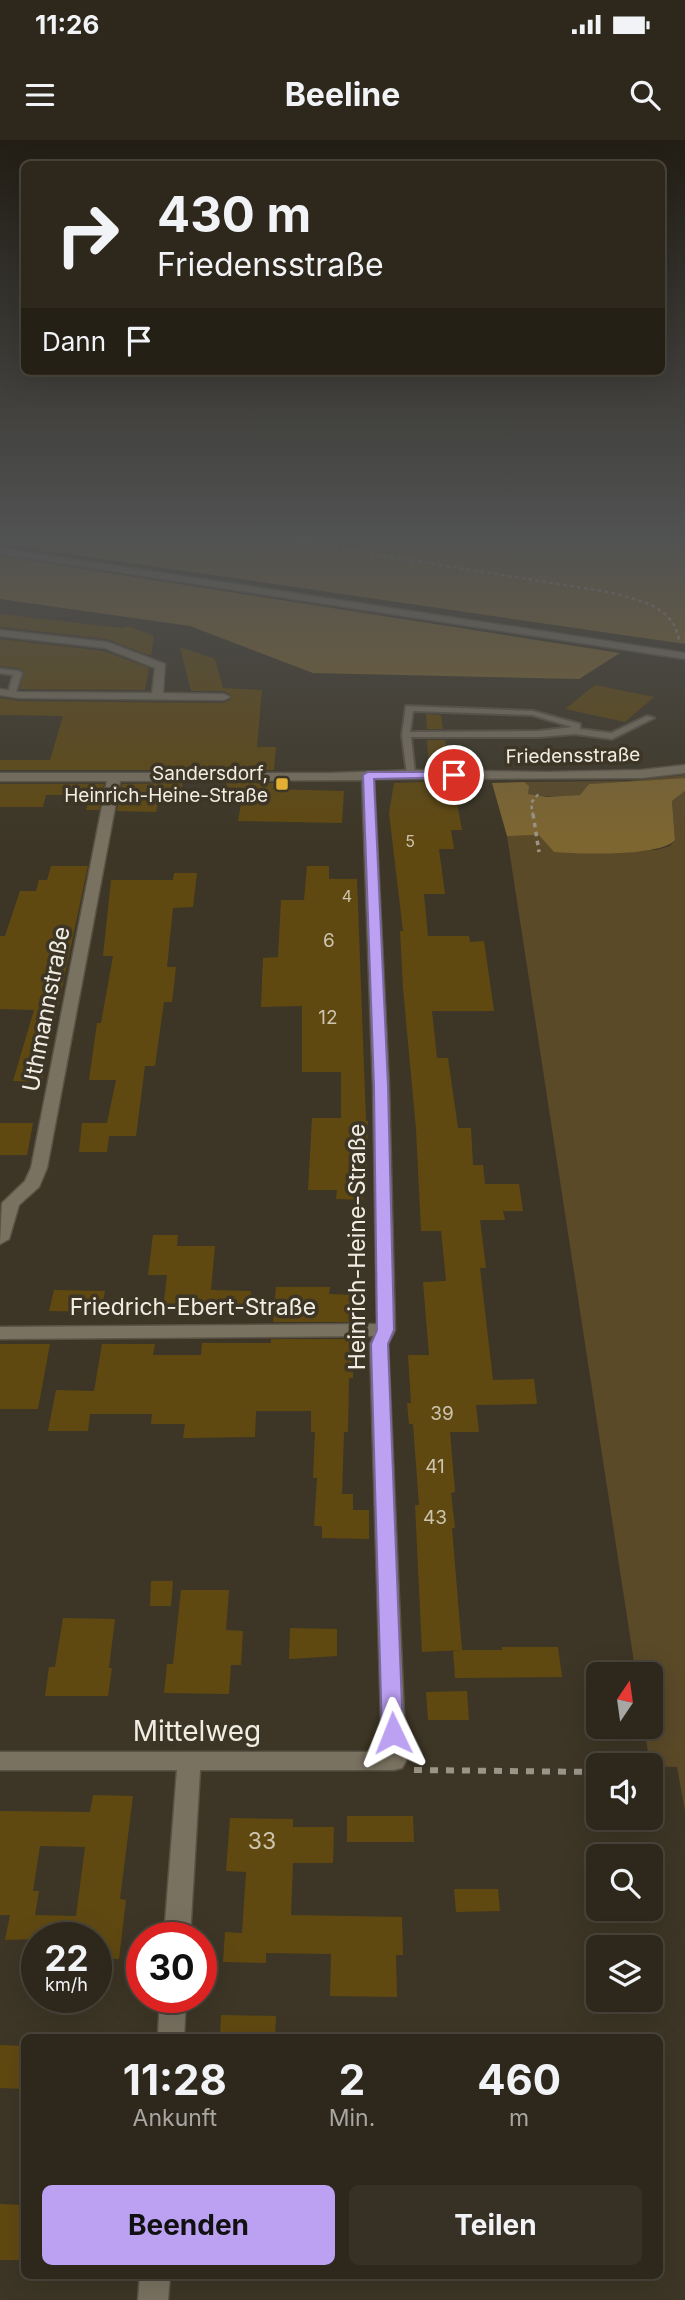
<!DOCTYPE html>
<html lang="de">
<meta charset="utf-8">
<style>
body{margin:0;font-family:Inter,sans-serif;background:#363025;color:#f1f3f6;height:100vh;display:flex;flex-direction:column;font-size:26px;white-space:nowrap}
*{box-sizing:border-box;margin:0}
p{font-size:23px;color:#a7a6a3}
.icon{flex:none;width:38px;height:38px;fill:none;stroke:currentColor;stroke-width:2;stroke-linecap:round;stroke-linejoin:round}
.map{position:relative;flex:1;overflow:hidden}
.side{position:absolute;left:21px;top:1894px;width:642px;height:245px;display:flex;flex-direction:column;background:#2e281c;border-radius:10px;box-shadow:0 7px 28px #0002,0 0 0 2px #49443b}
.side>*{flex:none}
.guide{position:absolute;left:21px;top:21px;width:644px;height:214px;border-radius:10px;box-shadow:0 7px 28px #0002,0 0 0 2px #49443b;background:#2e281c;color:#f1f3f6;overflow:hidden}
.needle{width:46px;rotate:13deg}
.controls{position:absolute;left:586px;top:1522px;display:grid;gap:14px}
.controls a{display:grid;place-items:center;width:77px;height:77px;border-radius:10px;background:#2e281c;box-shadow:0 7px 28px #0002,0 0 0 2px #49443b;font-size:35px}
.speed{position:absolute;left:21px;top:1782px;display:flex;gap:14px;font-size:35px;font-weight:700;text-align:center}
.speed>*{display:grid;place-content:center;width:91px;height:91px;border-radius:50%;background:#2e281c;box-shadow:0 7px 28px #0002,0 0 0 2px #49443b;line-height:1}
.speed small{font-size:18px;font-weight:400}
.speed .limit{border:10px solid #d22;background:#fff;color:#111}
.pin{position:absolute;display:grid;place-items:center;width:60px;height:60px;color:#fff;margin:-30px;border:4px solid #fff;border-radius:50%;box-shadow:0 2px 7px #0007}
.me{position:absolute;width:77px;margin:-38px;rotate:358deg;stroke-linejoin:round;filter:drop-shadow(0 0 5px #0008)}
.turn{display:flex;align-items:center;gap:24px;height:147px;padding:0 21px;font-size:32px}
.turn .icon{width:91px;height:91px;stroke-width:2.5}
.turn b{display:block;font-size:49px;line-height:60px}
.then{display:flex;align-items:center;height:66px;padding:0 21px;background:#0003;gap:14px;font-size:26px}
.eta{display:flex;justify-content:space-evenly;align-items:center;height:119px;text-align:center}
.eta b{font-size:42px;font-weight:700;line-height:49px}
.cta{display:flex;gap:14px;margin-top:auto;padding:14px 21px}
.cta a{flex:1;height:80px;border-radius:10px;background:#bca0f2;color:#111;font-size:28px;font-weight:700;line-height:80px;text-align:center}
.cta a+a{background:#363025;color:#f1f3f6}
.status{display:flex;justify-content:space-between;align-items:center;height:49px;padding:0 35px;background:#2e281c;direction:ltr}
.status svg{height:19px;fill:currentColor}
header{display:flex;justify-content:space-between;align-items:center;height:91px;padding:0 21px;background:#2e281c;font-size:32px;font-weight:700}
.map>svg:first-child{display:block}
.green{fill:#5b4a28}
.forest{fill:#7e6631}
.building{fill:#604911;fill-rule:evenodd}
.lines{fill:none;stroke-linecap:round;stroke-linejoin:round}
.service-casing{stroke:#595346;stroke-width:4}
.minor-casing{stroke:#595346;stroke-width:3}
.tertiary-casing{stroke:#595346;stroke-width:3}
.path-far2{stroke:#9b9589;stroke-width:2.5;stroke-dasharray:3.5 3.5;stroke-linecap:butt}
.path-far1{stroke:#9b9589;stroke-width:3.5;stroke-dasharray:4.5 4.5;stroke-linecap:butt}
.path{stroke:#9b9589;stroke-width:6;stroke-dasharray:8 8;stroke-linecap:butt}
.service{fill:#7a7261;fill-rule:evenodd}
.minor{fill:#7a7261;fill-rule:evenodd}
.tertiary{fill:#7a7261;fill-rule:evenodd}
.route{fill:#bca0f2;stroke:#7a689d;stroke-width:2}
.poi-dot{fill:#e2af34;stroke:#3d3626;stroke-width:2.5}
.labels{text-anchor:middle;stroke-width:7;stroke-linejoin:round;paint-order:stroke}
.far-number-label{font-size:16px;fill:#cdc4ae}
.far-street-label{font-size:19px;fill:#f1ede3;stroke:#3d3626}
.far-poi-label{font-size:19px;fill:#f1ede3;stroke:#3d3626;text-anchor:end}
.number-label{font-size:19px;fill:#cdc4ae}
.street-label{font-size:23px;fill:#f1ede3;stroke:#3d3626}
.near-number-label{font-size:23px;fill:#cdc4ae}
.near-street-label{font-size:28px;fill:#f1ede3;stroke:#3d3626}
</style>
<div class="status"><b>11:26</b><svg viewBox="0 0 49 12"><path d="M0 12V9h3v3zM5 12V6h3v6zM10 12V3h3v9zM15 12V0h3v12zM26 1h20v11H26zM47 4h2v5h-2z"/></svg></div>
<header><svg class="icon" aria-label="menu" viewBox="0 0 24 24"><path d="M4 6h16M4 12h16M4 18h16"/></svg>Beeline<svg class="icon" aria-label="search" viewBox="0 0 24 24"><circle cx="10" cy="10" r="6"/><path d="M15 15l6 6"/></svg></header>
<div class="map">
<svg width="685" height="2160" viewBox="0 0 685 2160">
<rect width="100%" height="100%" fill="#3d3626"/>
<path class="green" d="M685,635V638L589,644L580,655C562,658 545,657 528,654L524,642L627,641Z
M685,651V1671L677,1627L650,1626L644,1587H651V1535H636L507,696L540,695L554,712L656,710L670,706L675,700L672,661Z"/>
<path class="forest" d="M0,397H685V504L0,404Z
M0,416L620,513L579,539L313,533L190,486L0,459Z
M685,638V651L672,661L675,700C661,717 578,714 554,712L539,695L507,696L492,643L524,642L529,646L528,654L547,657L580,655L589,644Z"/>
<path class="building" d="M0,474L123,488L128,486L154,496L151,516L107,499L0,487Z
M0,499L104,511L149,528L145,550L20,549L24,532L18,528L0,526Z
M180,507L215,519L223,548L262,550L257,607H276L274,630H0V620H50L63,576L0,575V558L19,561L224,563L231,559L232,556L224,551H191Z
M595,545L654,557L625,582L565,569Z
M426,574L441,575L443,589H427Z
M427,600H445L451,628H429Z
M453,641L462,690H451L454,709H439L445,754H424L428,796H469L470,802L484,801L494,871H432L437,918H448L458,988H471L473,1025H483L485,1044H519L523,1071H503L505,1080H480L486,1128H480L493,1240L534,1239L537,1264L476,1265L479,1292H450L455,1352L451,1353L455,1388H452L462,1510L422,1512L415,1365H419L413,1284H409L407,1263H411L408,1215H429L423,1142L446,1141L441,1091H421L416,989L403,848L400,791H403L389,673L394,643Z
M183,643L179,657L160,656L156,672L117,671L122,644Z
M227,643H274L273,649L344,651L342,683L238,681L242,658L223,657Z
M0,644H104L99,670H86L91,655H46L43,667H0Z
M51,726H88L42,942L13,941L34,870L0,869V796H5L20,751H36L39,740H47Z
M307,726H329V739H357L366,981H368L366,1051H363V1060L336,1059L337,1050H308L312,978H341V932H302V866L261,867L263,818L278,817L281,760H304Z
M174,733H197L193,767L173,768L167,827H176L172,862H164L155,926H145L136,996H109L107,1012H79L82,983H107L116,940H89L97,883H101L113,816H103L111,740H173Z
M0,983H33L27,1015H0Z
M153,1095H178L177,1106H215L211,1150L251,1151V1170H163L167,1135H148Z
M276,1147H330L329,1154L353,1155V1182H273Z
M54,1150L105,1151L101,1172L49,1171Z
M271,1199H353V1238H349L348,1292H344L342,1354H353V1370H369V1399L322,1398V1386H314L317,1338H313L315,1292H311V1271H256L255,1297L183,1298L185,1284H151L152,1274H90L88,1291H48L56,1250L94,1251L102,1204H155L153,1215H201L202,1203H271Z
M0,1204H50L38,1269H0Z
M151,1441H173L171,1466H150Z
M181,1450H229L226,1490L243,1491L241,1525H231L229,1554L164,1553L167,1524H173Z
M63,1478L115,1479L109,1528H112L108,1556H45L49,1527H55Z
M290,1488L337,1489V1516L289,1519Z
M502,1507H558L562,1537L455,1538L453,1510H502Z
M467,1551L469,1580H428L426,1552Z
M93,1655L133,1656L120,1759L126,1760L119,1819L96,1818V1797L5,1800L10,1775H0V1671L90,1672ZM40,1706L85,1707L76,1776L35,1775L39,1751H33Z
M347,1676H413L414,1702H347Z
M230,1678L293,1679V1687H334L333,1723H293L291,1775L402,1777L403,1815H396L397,1857L330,1856L331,1814L266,1813V1823L223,1822L225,1792L242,1793L246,1732L226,1731Z
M454,1749H498L500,1771L456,1772Z
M221,1875L276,1876L275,1897H220Z
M0,1905L24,1906V1949L0,1948Z
M0,2064L24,2065V2120H0Z"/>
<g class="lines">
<g class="service-casing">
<path id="service" d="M0,529L18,531L22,533L15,555L8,553L13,535L0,533Z
M406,566L533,571L580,584V589L611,593L647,576L654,578L612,599L575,594L539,597H411L415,634L411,637L407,634L402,595ZM413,571L532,575L572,587L539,591L410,592Z"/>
</g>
<g class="minor-casing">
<path id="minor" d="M0,490L107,502L165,524L163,553L224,554L230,557L224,560L19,558L0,555V549L19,552L152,553L155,528L105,508L0,496Z
M685,625V633L641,638L374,639L389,946L395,1190L388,1204L406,1621L402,1628L394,1630H200L190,1797H164L177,1630H0V1612H382L370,1204L374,1196L0,1199V1187L377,1184L373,946L362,640L120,641L47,1028L39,1047L19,1065L9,1099L0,1104L2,1063L25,1041L31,1028L107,641H0V633H331L411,630L547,632L641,630Z
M160,1857H186L184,1897H158Z
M140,2135H170L168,2160H138Z"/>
</g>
<g class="tertiary-casing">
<path id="tertiary" d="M0,408L685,513V519L0,414Z"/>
</g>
<path class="path-far2" d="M266,397L608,452C638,460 673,465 679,500
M533,676L531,663L540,652"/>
<path class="path-far1" d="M533,674L539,712"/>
<path class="path" d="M414,1630L598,1632
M651,1632H657"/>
<use href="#service" class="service"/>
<use href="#minor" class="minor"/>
<use href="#tertiary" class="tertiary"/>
</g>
<linearGradient id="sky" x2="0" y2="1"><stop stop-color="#221e15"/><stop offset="0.57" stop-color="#515252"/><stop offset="1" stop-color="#515252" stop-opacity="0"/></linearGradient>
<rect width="685" height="700" fill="url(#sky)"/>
<path class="route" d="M454,632L458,633V637L374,639L388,946L394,1190L388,1204L403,1593L400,1599L393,1601L385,1599L382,1593L371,1204L377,1190L374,946L363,635L368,632Z"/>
<rect class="poi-dot" x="275" y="637" width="14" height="14" rx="3.5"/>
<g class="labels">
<g class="far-number-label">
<text x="410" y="707">5</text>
<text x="347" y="762">4</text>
</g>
<g class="far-street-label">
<text transform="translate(573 615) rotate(-1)" y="7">Friedensstraße</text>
</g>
<g class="far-poi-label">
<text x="268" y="640">Sandersdorf,<tspan x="268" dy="22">Heinrich-Heine-Straße</tspan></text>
</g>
<g class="number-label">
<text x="329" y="807">6</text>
<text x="328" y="884">12</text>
<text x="442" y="1280">39</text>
<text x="435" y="1333">41</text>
<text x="435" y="1384">43</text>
</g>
<g class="street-label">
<text transform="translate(46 869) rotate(-79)" y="8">Uthmannstraße</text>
<text transform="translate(357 1107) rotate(-90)" y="8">Heinrich-Heine-Straße</text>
<text x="193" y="1175">Friedrich-Ebert-Straße</text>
</g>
<g class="near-number-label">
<text x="262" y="1709">33</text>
</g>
<g class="near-street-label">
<text x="197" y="1601">Mittelweg</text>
</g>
</g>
</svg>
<div class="controls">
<a><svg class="needle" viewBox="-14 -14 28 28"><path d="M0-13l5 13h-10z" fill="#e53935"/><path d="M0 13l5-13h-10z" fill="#a7a6a3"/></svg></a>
<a><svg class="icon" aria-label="sound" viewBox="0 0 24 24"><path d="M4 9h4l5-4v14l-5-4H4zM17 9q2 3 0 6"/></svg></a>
<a><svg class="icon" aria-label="search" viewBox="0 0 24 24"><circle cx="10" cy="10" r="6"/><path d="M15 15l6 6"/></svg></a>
<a><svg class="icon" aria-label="layers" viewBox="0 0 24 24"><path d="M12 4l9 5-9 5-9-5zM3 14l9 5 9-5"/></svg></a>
</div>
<div class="speed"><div>22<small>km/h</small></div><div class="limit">30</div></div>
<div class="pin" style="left:454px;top:635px;background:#d93025"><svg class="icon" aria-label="arrive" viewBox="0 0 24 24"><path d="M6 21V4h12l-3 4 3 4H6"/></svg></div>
<svg class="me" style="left:393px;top:1593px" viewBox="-20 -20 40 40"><path d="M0-17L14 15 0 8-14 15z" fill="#bca0f2" stroke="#fff" stroke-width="4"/></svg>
<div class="guide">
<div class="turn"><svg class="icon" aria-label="right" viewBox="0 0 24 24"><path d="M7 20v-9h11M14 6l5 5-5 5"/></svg><div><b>430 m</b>Friedensstraße</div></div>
<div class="then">Dann<svg class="icon" aria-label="arrive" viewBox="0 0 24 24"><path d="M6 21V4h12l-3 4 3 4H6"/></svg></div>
</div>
<section class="side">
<div class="eta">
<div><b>11:28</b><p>Ankunft</p></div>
<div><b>2</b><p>Min.</p></div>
<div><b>460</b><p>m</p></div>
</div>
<div class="cta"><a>Beenden</a><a>Teilen</a></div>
</section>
</div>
